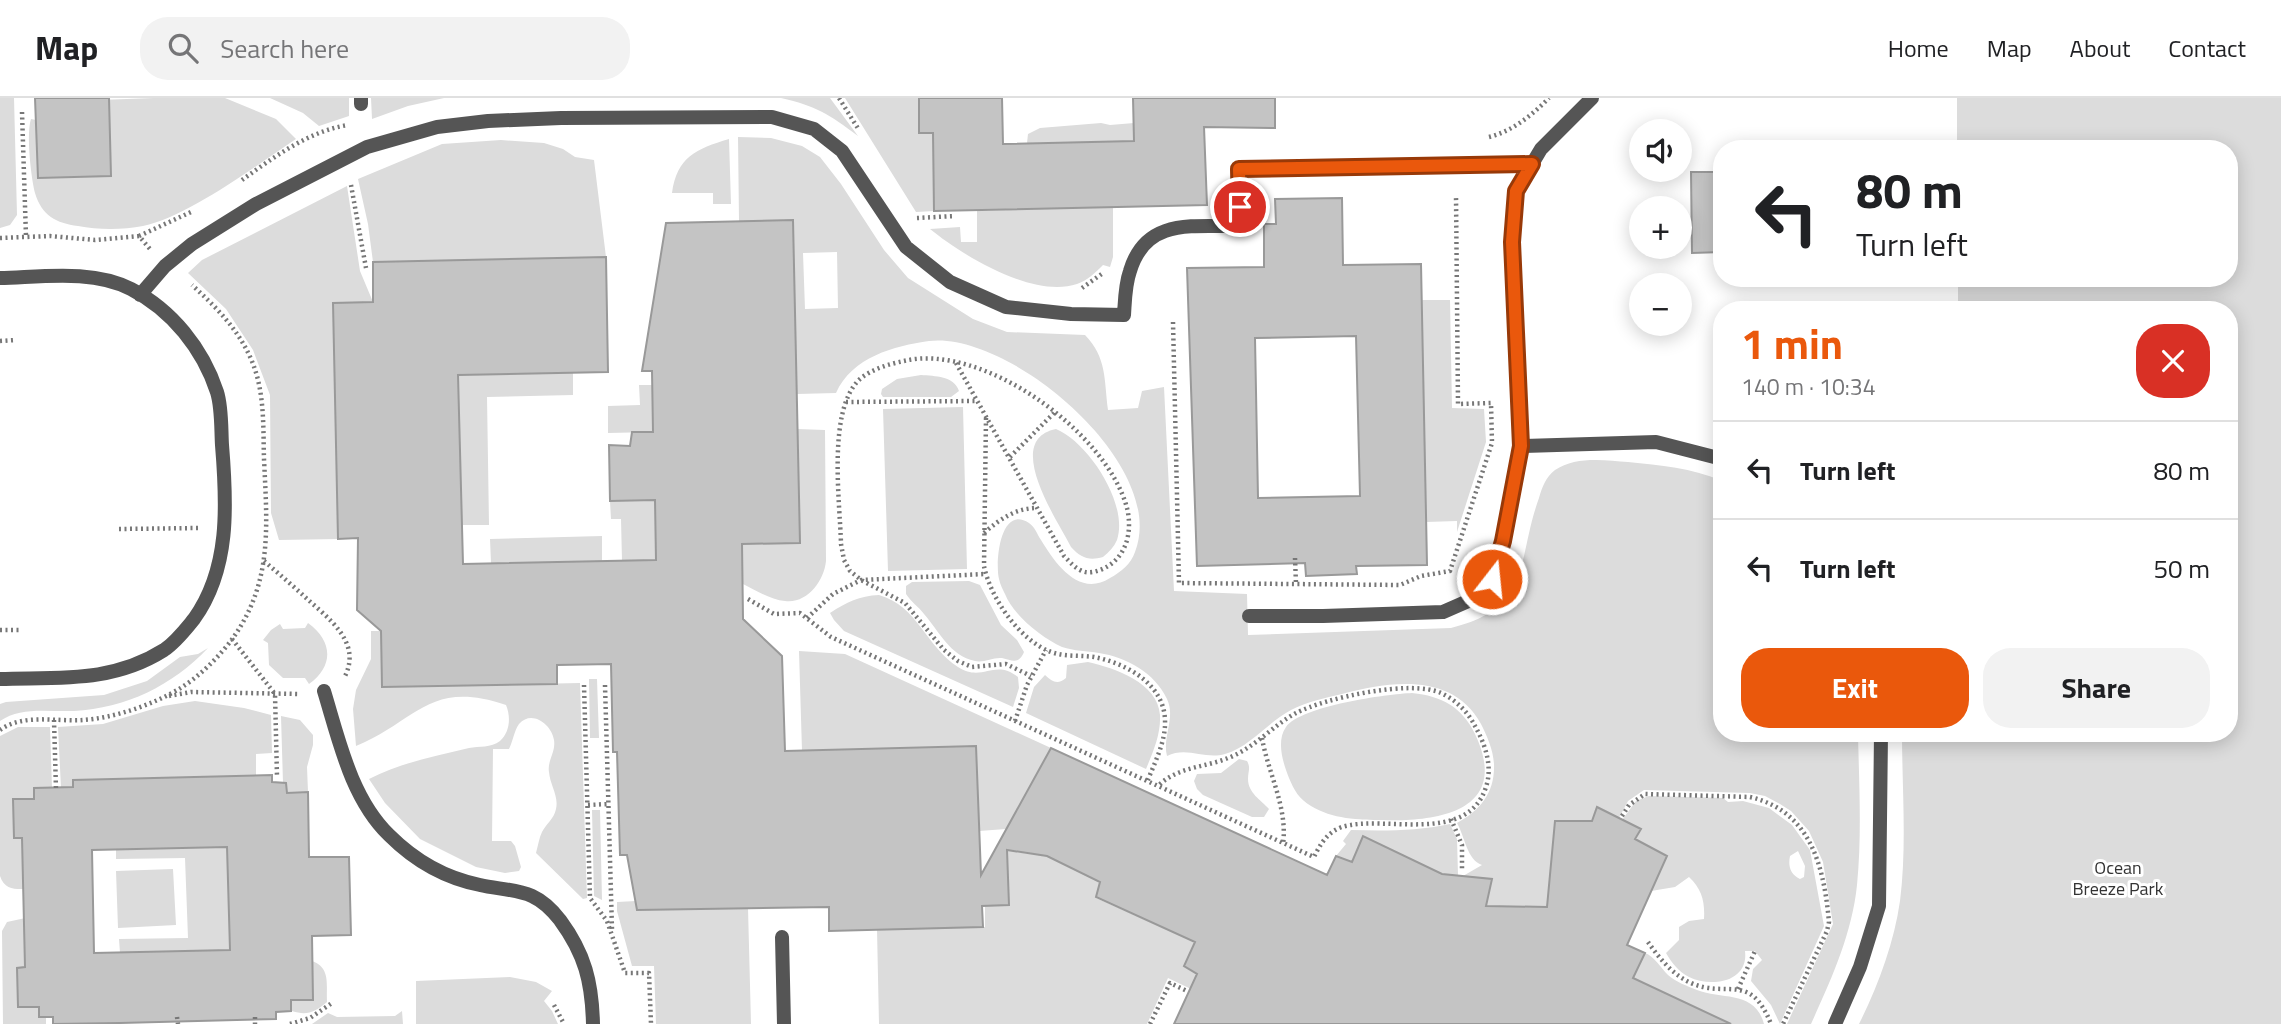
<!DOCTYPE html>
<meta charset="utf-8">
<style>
body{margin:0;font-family:"Titillium Web",sans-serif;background:#f2f2f2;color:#202124;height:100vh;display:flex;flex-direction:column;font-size:26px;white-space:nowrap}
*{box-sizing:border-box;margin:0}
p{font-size:23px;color:#757577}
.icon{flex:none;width:38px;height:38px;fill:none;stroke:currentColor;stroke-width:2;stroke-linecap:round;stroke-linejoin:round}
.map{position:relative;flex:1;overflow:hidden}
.details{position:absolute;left:1713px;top:203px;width:525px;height:441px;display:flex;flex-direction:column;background:#fff;border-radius:28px;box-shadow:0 4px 18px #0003}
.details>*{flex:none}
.top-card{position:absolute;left:1713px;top:42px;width:525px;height:147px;border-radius:28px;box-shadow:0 4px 18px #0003;background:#fff;color:#202124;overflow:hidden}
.tools{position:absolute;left:1629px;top:21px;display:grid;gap:14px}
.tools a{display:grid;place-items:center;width:63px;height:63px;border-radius:50%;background:#fff;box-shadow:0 4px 18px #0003;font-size:35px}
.pin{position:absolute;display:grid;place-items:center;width:60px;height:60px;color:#fff;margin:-30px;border:4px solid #fff;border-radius:50%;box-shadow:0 2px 7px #0007}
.me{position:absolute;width:77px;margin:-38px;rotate:16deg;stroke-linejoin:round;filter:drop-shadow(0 0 5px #0008)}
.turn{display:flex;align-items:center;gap:24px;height:147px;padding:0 28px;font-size:32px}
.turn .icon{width:91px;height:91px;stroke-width:2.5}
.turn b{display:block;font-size:49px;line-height:60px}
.round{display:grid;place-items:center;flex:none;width:74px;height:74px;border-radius:28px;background:#f2f2f2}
.summary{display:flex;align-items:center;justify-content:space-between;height:119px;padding:0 28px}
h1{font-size:42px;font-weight:700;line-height:52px;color:#ea580c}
.cta{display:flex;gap:14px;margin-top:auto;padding:14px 28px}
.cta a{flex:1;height:80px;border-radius:28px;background:#ea580c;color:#fff;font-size:28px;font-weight:700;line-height:80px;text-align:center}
.cta a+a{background:#f2f2f2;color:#202124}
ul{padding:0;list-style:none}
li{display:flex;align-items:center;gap:21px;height:98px;padding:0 28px;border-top:2px solid #e0e0e0}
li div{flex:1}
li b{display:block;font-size:26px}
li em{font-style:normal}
header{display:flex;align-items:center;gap:42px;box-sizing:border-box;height:98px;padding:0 35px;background:#fff;border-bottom:2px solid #e0e0e0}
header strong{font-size:33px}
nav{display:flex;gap:38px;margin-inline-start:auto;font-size:24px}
.search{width:490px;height:63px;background:#f2f2f2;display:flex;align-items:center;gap:18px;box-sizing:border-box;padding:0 24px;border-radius:28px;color:#757577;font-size:26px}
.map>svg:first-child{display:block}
.green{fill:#dcdcdc;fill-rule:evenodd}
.building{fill:#c4c4c4;stroke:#999;stroke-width:2;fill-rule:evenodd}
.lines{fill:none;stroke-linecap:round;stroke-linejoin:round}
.path{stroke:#777;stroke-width:4.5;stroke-dasharray:2 3.5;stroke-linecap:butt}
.lane{stroke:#555;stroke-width:14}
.route-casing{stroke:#983908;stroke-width:18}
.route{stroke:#ea580c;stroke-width:12}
.labels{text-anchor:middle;stroke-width:6;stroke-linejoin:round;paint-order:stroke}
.park-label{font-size:18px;fill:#333;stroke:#fff}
</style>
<header>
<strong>Map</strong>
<div class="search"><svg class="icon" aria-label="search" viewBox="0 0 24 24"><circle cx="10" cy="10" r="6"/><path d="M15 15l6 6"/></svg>Search here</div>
<nav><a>Home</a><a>Map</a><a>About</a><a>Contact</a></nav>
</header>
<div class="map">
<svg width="2281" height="926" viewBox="0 0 2281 926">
<rect width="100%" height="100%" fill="#fff"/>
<path class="green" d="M0,0H14L17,117L10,127L0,130Z
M154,0H225L276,21L296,41C257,67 188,119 143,128C123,132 98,132 78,128C56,125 42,118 35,95C31,79 26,36 31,21L36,22L38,80L111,77L109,21L100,2Z
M270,0H349V18L319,28L303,15Z
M371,0H444L408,8L372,21Z
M781,0H830L858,38C829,16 816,8 781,0Z
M845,0H919V35H941L933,49L934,113L916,114Z
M1957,0H2281V926H1859C1878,888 1894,845 1900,803C1907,748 1902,690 1902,635H2230V212H1958V180H2230V51H1957Z
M1101,25L1110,27L1134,25V43L1027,45L1028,36L1040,30Z
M738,39L771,40L802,48L820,59L841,86L884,152L908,180L973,221L1007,234L1085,237C1107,260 1104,281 1108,312L1138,310L1142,293L1164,289L1174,493L1247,496L1248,537L1451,530C1533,510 1516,463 1539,400C1542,389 1546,379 1555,372C1575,358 1605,362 1628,364C1660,367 1692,370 1722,383V635H1858C1859,685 1862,737 1857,787C1852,836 1831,882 1811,926H1787L1833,826L1823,764L1809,733L1791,713L1780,706L1765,698L1750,695L1644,692L1628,703L1619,720L1598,709L1592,723H1556L1547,809L1486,808L1492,781L1463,778L1482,767C1467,762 1465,739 1457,725C1481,712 1495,694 1494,666C1493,651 1487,638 1481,626C1453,574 1390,583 1342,596C1325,600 1306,604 1291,612C1268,624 1251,648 1225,656C1205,662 1187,648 1167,658C1162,639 1176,620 1167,601C1155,575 1126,559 1099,555C1087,553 1074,553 1062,549C1042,540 1013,517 1005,496C1003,492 1000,486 999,481C995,465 1000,406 1029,425C1035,429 1037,436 1041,442C1055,465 1079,500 1110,480C1121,474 1131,466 1135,454C1169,367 1010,233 929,243C894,248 852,259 836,295L797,296L793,123H739ZM837,154L838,210L805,211L803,155Z
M729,41L731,106H713V95H672C677,59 696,51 729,41Z
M501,42L544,45L563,51L575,59L594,62L606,159L373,164L368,126L358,81L442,46Z
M347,88L360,173L373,204L333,205L338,441L279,442L271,415L270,297L253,252L226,211L188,175L202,162Z
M1113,109V159L1110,169L1103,167C1096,174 1087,183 1077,186C1033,201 962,157 930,131L960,129L961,144H977V113Z
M1421,202H1450L1452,310L1484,311L1486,344L1457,434V423L1426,424Z
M573,274V297L487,299L489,427H462L458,277Z
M921,277C935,278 954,278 959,293L951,299H883L881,296L882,291L897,281Z
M639,287H652L653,334L608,335V308L640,307Z
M963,309L967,471L888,473L883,311Z
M797,331L825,332L826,463C824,483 807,506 785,503C771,502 755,492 743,486L742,446L800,445Z
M1056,331C1088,344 1129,406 1117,442C1114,449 1109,454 1103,459C1089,463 1081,460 1071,449C1058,423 1002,342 1056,331Z
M655,402L656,462L622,463L621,421H611L610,403Z
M602,438V463L491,465L490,441Z
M969,483L980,487L1001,527L1017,542L1024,554C1019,566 1013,563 1002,560C993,559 984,565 975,563C950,558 939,533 924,516C919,509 911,504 906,496V488L912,484Z
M879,497C918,508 926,549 958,569C983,585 994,560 1018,579L1019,590L1013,609L844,533L834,522L830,515C847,504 859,498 879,497Z
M308,525C333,543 334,568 309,586L305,580H283L269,567L268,545L263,542L271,532L280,526L283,531L305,530Z
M371,533H381L383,589L580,585L587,800L583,801L536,755C538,748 539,740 542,734C546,726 554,721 556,711C559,698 550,687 549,674C547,663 556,654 554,642C552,627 532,611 519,626C514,633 513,643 509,651H493L492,743H511L515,748L521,769L519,773L505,775L476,769L420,741L385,705L369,681C400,665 435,658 469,650C479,648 491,650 500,643C510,634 511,619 506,607C429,581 417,623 356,648L353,611L356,592L371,561Z
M208,550C172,588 126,610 74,613C49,614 21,608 0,623V606L6,604L104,597L147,583L180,559L198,556Z
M799,553L845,556L1051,650L1006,731L979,733L975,648L802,653Z
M1088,564C1115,570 1158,585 1160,617C1161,636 1153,654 1146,671L1026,615L1034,589L1045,577C1052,584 1058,587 1066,580L1067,567Z
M589,581H597L599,640H590Z
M1412,595C1442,598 1462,609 1475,636C1511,712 1440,724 1383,722C1359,722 1332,721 1311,708C1299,701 1294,692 1289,680C1283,665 1276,643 1286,629C1301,608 1387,596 1412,595Z
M195,603L244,610L271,617L272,655L256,656V685L61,690L58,629L103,626L163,608Z
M281,618L300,622L313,637V647L307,669L308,694L287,695L286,685H283Z
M18,629H50L52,690H34V701H13L14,740L35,739L29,791C16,791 5,793 0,778V638Z
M1239,661L1247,663C1251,670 1248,673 1248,681C1248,695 1261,702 1269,711L1264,719H1252L1203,697L1197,691L1194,683L1197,676L1221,675Z
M1649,698L1723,700L1728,704L1743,703L1769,710L1792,727L1810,752L1824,828L1780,926L1771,907L1751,883L1753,871L1762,862L1755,853H1745C1749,884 1711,890 1689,879C1678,873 1672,865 1666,855L1679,842V829L1689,823L1704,821C1705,804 1702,791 1689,779L1675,789L1651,793L1667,758L1635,741L1641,731L1622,722L1636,703ZM1798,753L1805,768L1804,779L1800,781C1790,776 1788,768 1790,758Z
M592,712H600L602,802L594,798Z
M1450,726L1457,741L1458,777L1442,776L1364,739L1352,764L1336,758L1346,746L1343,743L1351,732C1385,733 1417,733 1450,726Z
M1007,748H1014L1016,754L1047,758L1100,784L1096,800L1195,844L1184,868L1198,876L1191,891L1168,880L1147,926H879L877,831L985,829V808L1009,807Z
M227,749L230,852L120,855L119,841L188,840L185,760L116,761V752Z
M173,771L176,827L118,830L116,773Z
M636,803L748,810L751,926H656L654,868H632L617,813V804Z
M30,819L38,869L17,870L18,908L39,909V919H46V926H3L2,833L7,824Z
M1645,855C1654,858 1661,870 1668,877C1676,884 1687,888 1697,892C1722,902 1755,892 1764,926H1726L1727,924L1633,880Z
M312,863C331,870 326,886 327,904C315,914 307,918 292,913L291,902H313Z
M510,879L536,884L552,893L544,903L552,913L558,926H416V883Z
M402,913L403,926H312L328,915L337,919L395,918Z"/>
<path class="building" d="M35,0H109L111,78L38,80Z
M919,0H1002L1003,46L1134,43L1133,0H1275V30L1204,29L1207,107L934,113L933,35H919Z
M1691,74H1722V154L1692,155Z
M1342,100L1343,167L1421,166L1427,467L1356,468L1357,476L1306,478L1305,465L1197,468L1187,170L1264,169V126H1276L1275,101ZM1356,238L1360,398L1258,400L1255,240Z
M793,122L800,445L742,446L743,521L782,558L785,653L976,648L981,777L1051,650L1327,777L1336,758L1352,764L1363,738L1442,776L1492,781L1486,808L1547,809L1555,723H1592L1597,709L1641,731L1635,741L1667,758L1627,847L1645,855L1633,880L1731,926H1174L1197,876L1184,868L1195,844L1096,799L1100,784L1047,758L1007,752L1009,807L982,808L983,829L829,833V809L637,812L627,757H620L617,654H613L611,566L557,567V586L382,589L381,533L357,512L358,440L338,441L333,205L373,204V164L606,159L608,274L458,277L463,466L656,462L655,402L610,403L609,347L630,348L632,334H653L652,273H642L666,125Z
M272,677V684L286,685L287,695L308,694L309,759H349L351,837L312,838L313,902H291V913L276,914V921L120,925L53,926V919H39V909H18L17,870L25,869L22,740H14L13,701H34V690L73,689V682ZM227,749L230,852L94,855L92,752Z"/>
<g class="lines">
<path class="path" d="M839,0L859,32
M22,14L26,139
M1489,39C1513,33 1532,17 1549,0
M242,82C274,59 309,33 348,27
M351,87L366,170
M917,120L955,118
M139,138L191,114
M0,140L50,138L95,142L139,138L150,151
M1082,190L1103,175
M1173,224L1179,485L1400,487L1421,478L1450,473L1492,345L1491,305L1458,306L1456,98
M0,243L15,242
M956,265L1064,458C1069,463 1074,469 1080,472C1087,476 1094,474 1100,472C1126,462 1133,435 1127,410C1107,334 982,244 904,263C889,266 872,271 860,281C827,311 840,403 841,446L844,462L850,473L861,482L905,505L944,552L958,563L972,569L1006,566L1031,578
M846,304L977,303
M986,320L984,468C990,499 1019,542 1051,554C1065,559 1079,557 1094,559C1126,565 1164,586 1165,622C1166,643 1155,664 1147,684
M1010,359L1055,314
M119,431L199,430
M984,435C1000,421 1016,410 1037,410
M1295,460L1296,486
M264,463C278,475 292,487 305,499C328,520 362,544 345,578
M748,501L774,516L800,515L831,539L1314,759C1320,747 1327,734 1342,729C1384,716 1467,748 1486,689C1493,668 1485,646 1475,628C1468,614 1456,602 1441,595C1411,581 1325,600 1296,615C1274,627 1258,646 1235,657C1209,670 1179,667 1158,688
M807,520L833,496L861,482L985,476
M0,532H22
M232,541L275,596L277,679
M584,587L590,800L607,823L625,875H649L651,926
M605,587L612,831
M169,598L191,594L300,596
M54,622L56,691
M1015,623L1027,587L1046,552
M0,632C24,615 56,624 83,622C114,620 152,607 179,591C199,579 219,559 233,540C273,483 267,428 264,361C263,328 265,293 251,261C238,231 216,209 192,187
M1262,640C1268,675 1288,710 1283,746
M588,707L608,706
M1622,718L1629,707L1645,696L1750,699C1811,713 1824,769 1829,824L1827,833L1783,926
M1451,721L1462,747V773
M1648,844C1659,860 1673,877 1691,885C1727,901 1750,873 1771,926
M1738,891L1755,853
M554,907L564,926
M177,919L178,926
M255,919V926
M290,926L310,920L332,905
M1150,926L1170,885L1187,893"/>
<path class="lane" d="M361,0V6
M0,180C41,179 93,171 131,191C172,212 203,251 217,294C222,310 221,331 222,347C227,407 230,471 194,521C185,532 176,544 164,552C112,585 59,579 0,581
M140,197L165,168L192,146L256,106L367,49L437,29L488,23L561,20L772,19L814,31L842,53L906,149L950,184L1006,209L1071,216L1124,217C1125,202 1125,187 1130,173C1146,119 1194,129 1240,128L1239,71L1532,66
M1521,348L1656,344L1722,361
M1249,518H1323L1443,514L1475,500L1492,481L1503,443L1521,348L1512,144L1516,93L1541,51L1592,0
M324,593C339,642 351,700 389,737C415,763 445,780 480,787C497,791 516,791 532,798C543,803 553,813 560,822C585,856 592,884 593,926
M782,839L784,926
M1835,926L1860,869L1879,808L1881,635"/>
</g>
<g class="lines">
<g class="route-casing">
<path id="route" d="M1240,109L1239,71L1532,66L1516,93L1512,144L1521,348L1503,443L1492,481"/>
</g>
<use href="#route" class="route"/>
</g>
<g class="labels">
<g class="park-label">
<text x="2118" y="776">Ocean<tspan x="2118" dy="21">Breeze Park</tspan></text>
</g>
</g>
</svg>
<div class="tools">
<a><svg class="icon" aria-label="sound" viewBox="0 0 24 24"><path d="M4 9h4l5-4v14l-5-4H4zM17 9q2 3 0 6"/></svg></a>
<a>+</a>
<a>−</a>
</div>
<div class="pin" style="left:1240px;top:109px;background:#d93025"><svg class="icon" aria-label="arrive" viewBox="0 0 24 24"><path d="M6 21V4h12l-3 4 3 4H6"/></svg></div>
<svg class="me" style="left:1492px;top:481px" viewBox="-20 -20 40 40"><circle r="17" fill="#ea580c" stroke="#fff" stroke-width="3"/><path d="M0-11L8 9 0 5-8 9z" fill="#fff"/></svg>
<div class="top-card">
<div class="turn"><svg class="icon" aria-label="left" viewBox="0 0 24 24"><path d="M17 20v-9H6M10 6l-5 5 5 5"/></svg><div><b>80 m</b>Turn left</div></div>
</div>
<section class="details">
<div class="summary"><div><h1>1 min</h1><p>140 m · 10:34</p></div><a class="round" style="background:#d93025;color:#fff"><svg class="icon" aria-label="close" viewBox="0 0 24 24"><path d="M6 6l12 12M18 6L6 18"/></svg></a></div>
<ul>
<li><svg class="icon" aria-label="left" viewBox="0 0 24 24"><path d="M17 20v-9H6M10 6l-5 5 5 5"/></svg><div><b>Turn left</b></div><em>80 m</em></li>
<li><svg class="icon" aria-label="left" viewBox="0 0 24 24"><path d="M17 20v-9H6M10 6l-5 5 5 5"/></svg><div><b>Turn left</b></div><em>50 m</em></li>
</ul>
<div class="cta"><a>Exit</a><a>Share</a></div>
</section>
</div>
